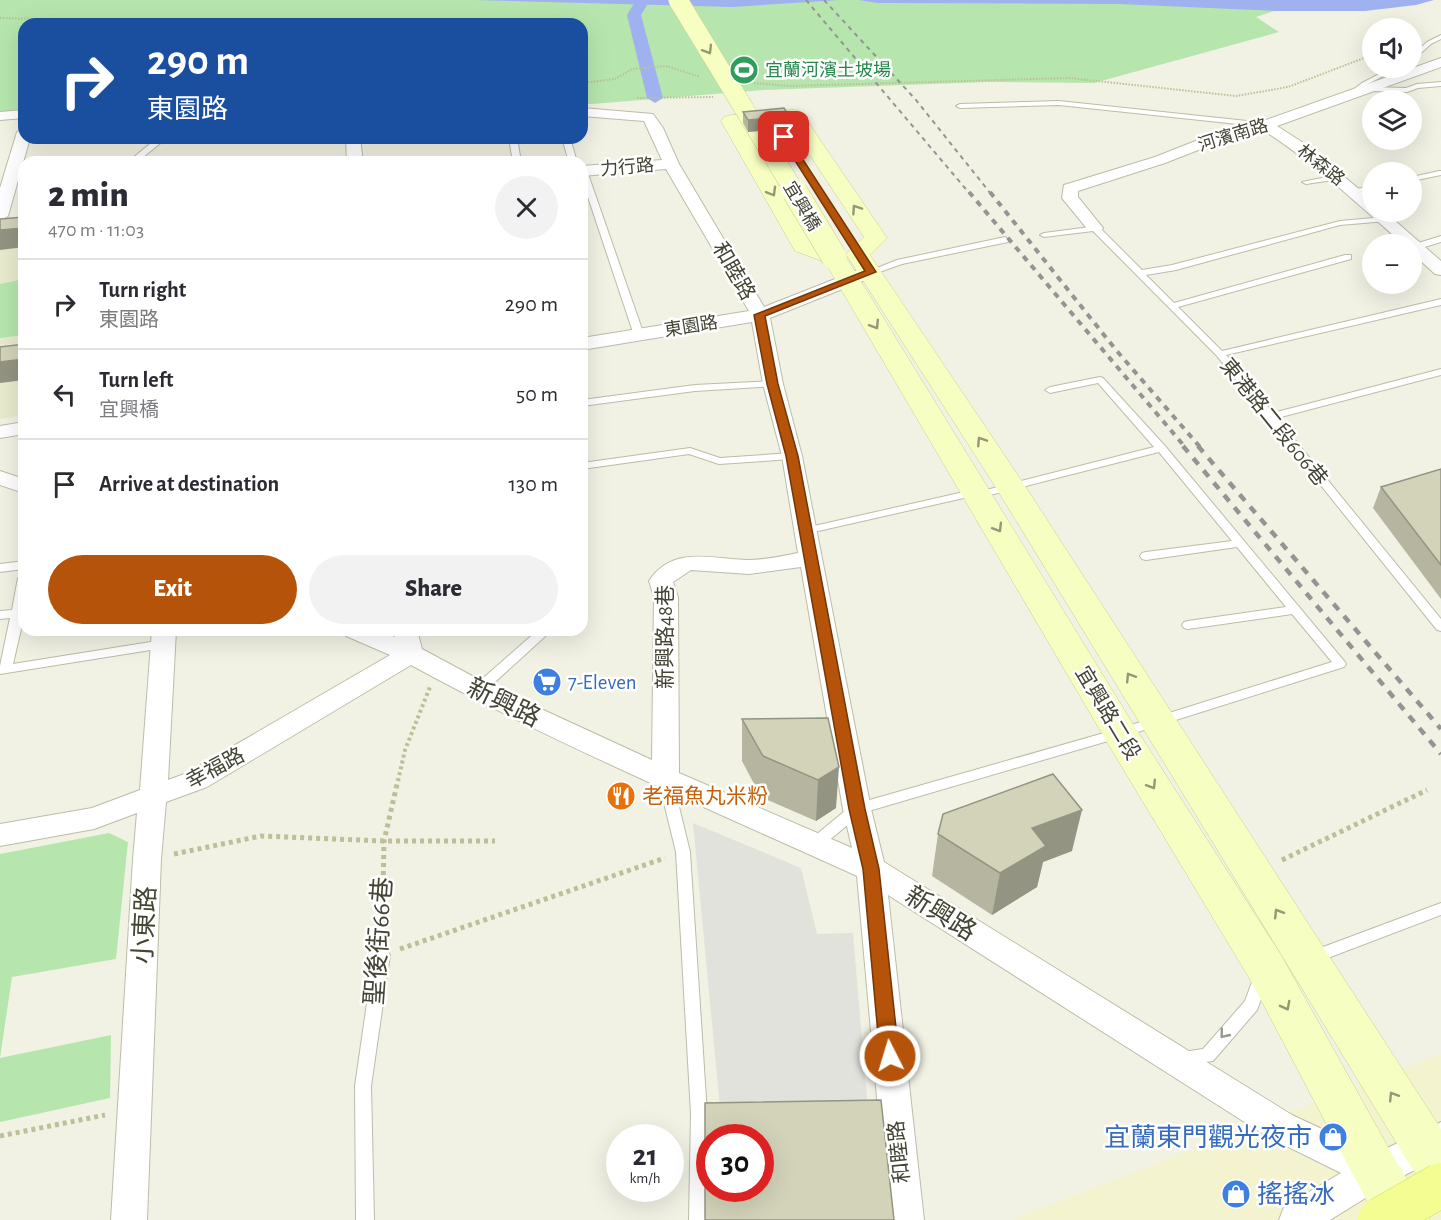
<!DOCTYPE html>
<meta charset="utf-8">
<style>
body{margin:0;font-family:"Alegreya Sans","Noto Sans TC",sans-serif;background:#f2f2f3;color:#2b2b33;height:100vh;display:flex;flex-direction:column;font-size:22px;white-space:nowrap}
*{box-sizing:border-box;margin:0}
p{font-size:20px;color:#7c7c81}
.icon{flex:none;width:33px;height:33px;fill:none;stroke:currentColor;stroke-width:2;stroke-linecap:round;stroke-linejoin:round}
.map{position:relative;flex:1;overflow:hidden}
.panel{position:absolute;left:18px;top:156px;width:570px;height:480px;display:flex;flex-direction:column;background:#fff;border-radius:18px;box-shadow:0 6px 24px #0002}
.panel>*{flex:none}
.guide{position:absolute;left:18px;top:18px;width:570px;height:126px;border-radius:18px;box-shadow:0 6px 24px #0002;background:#1a4fa0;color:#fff;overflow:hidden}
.fabs{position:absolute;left:1362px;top:18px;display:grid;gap:12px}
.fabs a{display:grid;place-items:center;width:60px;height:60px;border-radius:50%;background:#fff;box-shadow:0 6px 24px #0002;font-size:30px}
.speed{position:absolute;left:606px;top:1124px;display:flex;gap:12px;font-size:30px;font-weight:700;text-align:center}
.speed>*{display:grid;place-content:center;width:78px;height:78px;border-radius:50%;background:#fff;box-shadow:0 6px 24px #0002;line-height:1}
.speed small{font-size:15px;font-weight:400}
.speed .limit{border:9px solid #d22;background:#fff;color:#111}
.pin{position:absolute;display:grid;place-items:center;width:51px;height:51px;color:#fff;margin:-26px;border-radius:12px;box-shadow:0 3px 9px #0006}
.me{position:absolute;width:66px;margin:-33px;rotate:355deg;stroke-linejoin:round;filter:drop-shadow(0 0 4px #0008)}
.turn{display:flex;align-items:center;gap:21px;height:126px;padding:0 30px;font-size:27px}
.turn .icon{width:78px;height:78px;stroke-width:2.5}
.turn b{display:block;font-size:42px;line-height:51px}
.round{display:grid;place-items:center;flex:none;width:63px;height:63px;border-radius:32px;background:#f2f2f3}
.summary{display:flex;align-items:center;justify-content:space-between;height:102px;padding:0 30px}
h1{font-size:36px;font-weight:800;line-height:45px}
.cta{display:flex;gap:12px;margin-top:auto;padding:12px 30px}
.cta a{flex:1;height:69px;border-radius:36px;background:#b45309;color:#fff;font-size:24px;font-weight:800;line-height:69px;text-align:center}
.cta a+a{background:#f2f2f3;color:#2b2b33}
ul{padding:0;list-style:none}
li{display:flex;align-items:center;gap:18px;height:90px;padding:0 30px;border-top:2px solid #e1e1e2}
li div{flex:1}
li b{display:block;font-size:22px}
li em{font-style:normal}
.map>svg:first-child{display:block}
.commercial{fill:#f4f3cf}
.education{fill:#e8ebce}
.green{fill:#b6e6ad}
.parking{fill:#e2e2dc}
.water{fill:#a0b1ef}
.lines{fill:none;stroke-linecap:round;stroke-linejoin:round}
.canal{fill:#a0b1ef;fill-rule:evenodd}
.lane-casing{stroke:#bcbda7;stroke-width:2}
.street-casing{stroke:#bcbda7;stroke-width:2}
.secondary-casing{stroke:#c7cf92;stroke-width:1}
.path-far2{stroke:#bebf98;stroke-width:2;stroke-dasharray:1.5 1.5;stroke-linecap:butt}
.path-far1{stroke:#bebf98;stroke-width:4;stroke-dasharray:3 3;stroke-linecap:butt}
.path{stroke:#bebf98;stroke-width:5;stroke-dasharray:4 4;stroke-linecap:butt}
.lane{fill:#fff;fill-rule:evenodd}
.street{fill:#fff;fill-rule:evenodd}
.secondary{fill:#f6fec2;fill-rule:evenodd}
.rail-far2{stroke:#949494;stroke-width:2;stroke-dasharray:4.5 4.5;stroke-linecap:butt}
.rail-far1{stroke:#949494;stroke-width:4;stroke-dasharray:6 6;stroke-linecap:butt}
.rail{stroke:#949494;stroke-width:4.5;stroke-dasharray:8 8;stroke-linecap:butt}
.secondary-bridge-far1-casing{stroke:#c7cf92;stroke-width:20;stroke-linecap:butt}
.secondary-bridge-casing{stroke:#c7cf92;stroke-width:26;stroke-linecap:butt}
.primary-bridge-casing{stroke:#d8e262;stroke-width:45;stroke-linecap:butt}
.secondary-bridge-far1{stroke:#f6fec2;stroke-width:19}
.secondary-bridge{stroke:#f6fec2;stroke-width:25}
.primary-bridge{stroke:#f3fd92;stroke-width:44}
.wall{fill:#b5b5a0}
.shaded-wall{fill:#949482}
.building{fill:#d3d3ba;stroke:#949482;stroke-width:1.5;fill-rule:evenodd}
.oneway{stroke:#949874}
.oneway2{stroke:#98988f}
.route{fill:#b45309;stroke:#753606;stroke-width:1.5}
.labels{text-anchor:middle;stroke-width:5;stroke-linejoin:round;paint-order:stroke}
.far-leisure-label{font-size:18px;fill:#27864d;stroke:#fff;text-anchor:start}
.far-street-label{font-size:18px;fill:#444434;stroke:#fff}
.street-label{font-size:21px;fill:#444434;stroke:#fff}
.shop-label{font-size:21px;fill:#366cbe;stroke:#fff;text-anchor:start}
.food-label{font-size:21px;fill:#c56008;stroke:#fff;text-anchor:start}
.near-street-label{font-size:26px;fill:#444434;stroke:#fff}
.near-shop-label{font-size:26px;fill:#366cbe;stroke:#fff;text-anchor:end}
</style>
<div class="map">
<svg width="1441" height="1220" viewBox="0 0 1441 1220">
<rect width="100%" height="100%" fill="#f1f2e4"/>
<path class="commercial" d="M1441,1054V1220H1010Z"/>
<path class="education" d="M24,234V415L0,419V236Z"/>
<path class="green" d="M0,0H1307L1256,17L1279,32L1094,83L987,82L764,90L592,104H582V24H24V111L0,112Z
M24,279V335L0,338V284Z
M109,833L128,842L116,959L12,977L0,1058L111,1035L110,1098L0,1122V854Z"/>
<path class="parking" d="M693,823L801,868L817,934L853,933L869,1122L721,1119Z"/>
<path class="water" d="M474,0H839L733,7Z
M859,0H1434L1416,5L1365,11H1275L1118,4L877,3Z"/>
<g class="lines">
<path class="canal" d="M636,0H650L641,15L663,98L655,103L647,98L627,15Z"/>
<g class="lane-casing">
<path id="lane" d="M1441,35V39L1431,44L1412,61V56L1427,42Z
M1391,68H1398L1366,85L1349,98L1344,97L1362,83Z
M1441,82V86L1418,88L1407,92L1371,91L1368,89L1371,87L1406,88L1417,84Z
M1059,101L1266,123L1270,125L1266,127L1059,105L960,108L956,106L960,104Z
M157,138H205L208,140L204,142L163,141L137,162H128Z
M509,138H517L521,162H513Z
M562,138H570L577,162H569Z
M582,169L587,171L644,335L642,337H636L634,335L582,179Z
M1439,171H1441V175L1412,181V177Z
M1337,175L1341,177L1340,179L1306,184L1302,182Z
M1372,185V189L1354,193L1350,191Z
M1384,217L1388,219L1387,221L1340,225L1176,270L1146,275L1174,303L1345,255H1351V259L1178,307L1222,351L1441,299V305L1226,355L1273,413L1441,369V375L1277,418L1441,619V631L1437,630L1217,356L1093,231L1044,237L1040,235L1044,233L1098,226L1142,270L1172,265L1340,221Z
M1441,236V242L1415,250L1412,248V245Z
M1005,237L1009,240L1008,242L902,264L871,275L867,272L897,260Z
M1100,377L1103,378L1165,446L1344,661L1346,664L1344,667L1125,736L862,813L821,847L816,849L811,847L809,843L811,839L852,805L1118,729L1332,662L1292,614L1188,629L1184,628L1182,625L1184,622L1188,621L1286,607L1237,547L1146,560L1142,559L1140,556L1142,553L1146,552L1232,541L1159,452L990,495H977L805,534L799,531L805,528L977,489H990L1154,447L1098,383L1050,393L1045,390L1050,387Z
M773,381L778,384L776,386L695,391L582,406V400L695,385Z
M690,448L720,458L792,453L797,456L792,459L719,464L689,454L582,469V463Z
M24,561V569L0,572V564Z
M24,574V616L13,664L163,640L169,644L163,648L0,674V666L10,618L0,619V611L12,610L18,578Z
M538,630H552L483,693H473L472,690L473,687Z
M665,773L670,774L672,778L690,852L707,1114V1220H689L691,1114L676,852L658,778L660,774Z
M1441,903V915L1312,964L1307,963L1304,958L1307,953Z
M382,949L387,950L390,955L371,1086L374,1220H356L355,1086L374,955L377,950Z
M1262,969L1268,971L1270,976L1257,1010L1213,1061L1182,1065L1176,1063L1174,1058L1176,1053L1203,1049L1245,1001L1256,971Z"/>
</g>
<g class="street-casing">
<path id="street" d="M1441,58V67L1277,126L1305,144L1372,200V212H1385L1441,261V275L1435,274L1412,253V244H1403C1358,204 1314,163 1263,130L1239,134L1165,163L1078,191V197L1103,228L1101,231H1089L1062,198L1064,185L1155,157L1231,127L1263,121Z
M582,108L653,114L663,128L679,164L764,307L863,268H875L878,272L875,276L770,318L783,384L802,456L871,809L884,862L1292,1115L1375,1154L1441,1122V1156L1388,1184L1330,1220H1279L1284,1207L1341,1173L1268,1137L888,895L924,1220H888L857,876C707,808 556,744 411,665L207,787L166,802L161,859L147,1220H111L133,859L137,813L94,829L0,846V824L92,808L140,790L152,630H176L168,780L187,773L390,655L346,636L343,630H377L395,637L393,630H417L422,649L487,684L652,760L654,597L649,581C673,545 712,559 747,560C765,560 782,556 798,553L782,456L763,384L752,322L582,350V338L749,311L666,169L582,176V166L662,160L644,121L582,116ZM801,567L843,809L852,848L679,773L678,597L673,582L691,570L749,574Z
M24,110V118L0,120V112Z
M24,128V138H30L8,216L0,221V188L17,132Z
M346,138H360L363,162H347Z
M24,422V434L0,438V426Z
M0,471L24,479V493L0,485Z"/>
</g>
<g class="secondary-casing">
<path id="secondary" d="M794,110L801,112L887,238L870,255L1025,486L1441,1129V1195L1424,1188L995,486L846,254L864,237L788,122L744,126L812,241L842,252L846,257L1133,724L1281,955L1393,1156L1422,1203L1430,1220H1377L1251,981L1107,742L825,262L795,251L721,121L724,117L731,115Z"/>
</g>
<path class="path-far2" d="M0,18L44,19L56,24
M582,83L615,79L632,69L666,66L700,77
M754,83L789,86L1069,78L1236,96L1288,87L1372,55
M637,98L713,97"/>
<path class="path-far1" d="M398,781L405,750L430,687"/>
<path class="path" d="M174,854L261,836L384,841H495
M1282,860L1427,790
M382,939L384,841L398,780
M400,949L665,858
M0,1136L105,1115"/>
<use href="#lane" class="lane"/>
<use href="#street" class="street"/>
<use href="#secondary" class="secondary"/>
<path class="rail-far2" d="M806,0L970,194
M824,0L916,100L991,194"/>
<path class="rail-far1" d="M969,192L1185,447
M990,192L1116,350L1200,447"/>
<path class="rail" d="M1183,446L1441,754
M1198,446L1441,729"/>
<g class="secondary-bridge-far1-casing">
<path id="secondary-bridge-far1" d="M678,0L796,194"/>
</g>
<g class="secondary-bridge-casing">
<path id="secondary-bridge" d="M795,192L834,257"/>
</g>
<g class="primary-bridge-casing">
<path id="primary-bridge" d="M1380,1220L1441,1185"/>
</g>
<use href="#secondary-bridge-far1" class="secondary-bridge-far1"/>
<use href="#secondary-bridge" class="secondary-bridge"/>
<use href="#primary-bridge" class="primary-bridge"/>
</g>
<path class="wall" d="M743,112L789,116V128L748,132L743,123Z
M1441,469V599L1373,508L1381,487Z
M828,718L836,808L816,821L761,797L742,761V719Z
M938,834L1072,851L1043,862L1037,887L992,915L932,876Z"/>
<path class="shaded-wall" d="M789,116V128L748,132V120Z
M24,228V247L0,250V230Z
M24,359V380L0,383V362Z
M839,767L836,808L816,821L818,780Z
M1082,810L1072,851L1043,862L1037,887L992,915L1000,873L1032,828Z"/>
<path class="building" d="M784,108L789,116L748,120L743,112Z
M24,217V228L0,230V219Z
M24,344V359L0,362V347Z
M1441,469V565L1381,487Z
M828,718L839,767L818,780L763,756L742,719Z
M1053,774L1082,810L1032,828L1046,846L1000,873L938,834L943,814Z
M881,1100L894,1220H705V1103ZM710,1137H760V1188H710Z"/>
<defs><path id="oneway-chevron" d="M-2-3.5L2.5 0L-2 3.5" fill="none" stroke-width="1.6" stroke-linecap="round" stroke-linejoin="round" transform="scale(1.5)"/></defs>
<g class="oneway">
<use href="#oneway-chevron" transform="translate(708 50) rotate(59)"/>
<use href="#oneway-chevron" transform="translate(772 192) rotate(60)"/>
<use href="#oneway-chevron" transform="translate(856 209) rotate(-124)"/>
<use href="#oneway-chevron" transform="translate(875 325) rotate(58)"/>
<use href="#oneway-chevron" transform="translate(981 441) rotate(-123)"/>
<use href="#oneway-chevron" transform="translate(998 528) rotate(59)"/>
<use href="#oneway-chevron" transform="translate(1130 677) rotate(-122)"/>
<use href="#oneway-chevron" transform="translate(1152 785) rotate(58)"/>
<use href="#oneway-chevron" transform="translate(1278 913) rotate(-122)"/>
<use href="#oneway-chevron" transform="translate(1286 1006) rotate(62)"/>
<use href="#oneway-chevron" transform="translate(1393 1096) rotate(-122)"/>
</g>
<use class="oneway2" href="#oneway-chevron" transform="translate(1224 1034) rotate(129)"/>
<path class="route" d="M781,135H787L876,272L765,316L778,384L798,456L865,809L879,869L899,1056L896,1062L890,1065L883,1062L880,1056L863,869L849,809L786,456L767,384L754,315L865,271L780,137Z"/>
<defs>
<g id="stadium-disc" transform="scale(1.5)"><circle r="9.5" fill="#2e9e5b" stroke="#fff"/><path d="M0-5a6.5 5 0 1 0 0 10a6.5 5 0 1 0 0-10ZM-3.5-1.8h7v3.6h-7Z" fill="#fff"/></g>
<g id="supermarket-disc" transform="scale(1.5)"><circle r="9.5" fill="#3f7fe0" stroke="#fff"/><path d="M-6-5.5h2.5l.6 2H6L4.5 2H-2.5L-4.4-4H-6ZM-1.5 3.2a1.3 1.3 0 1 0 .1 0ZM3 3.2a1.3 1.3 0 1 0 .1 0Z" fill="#fff"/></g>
<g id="restaurant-disc" transform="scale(1.5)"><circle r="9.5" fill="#e8710a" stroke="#fff"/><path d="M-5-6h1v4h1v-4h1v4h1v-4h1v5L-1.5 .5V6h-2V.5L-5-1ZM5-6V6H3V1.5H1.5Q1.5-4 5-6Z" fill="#fff"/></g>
<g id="shop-disc" transform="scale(1.5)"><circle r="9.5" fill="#3f7fe0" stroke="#fff"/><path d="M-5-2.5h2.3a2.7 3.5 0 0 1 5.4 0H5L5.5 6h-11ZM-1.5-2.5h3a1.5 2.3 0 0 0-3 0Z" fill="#fff"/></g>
</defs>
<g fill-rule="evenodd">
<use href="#stadium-disc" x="744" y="70"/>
<use href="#supermarket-disc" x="547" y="682"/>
<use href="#restaurant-disc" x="621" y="796"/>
<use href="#shop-disc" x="1333" y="1137"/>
<use href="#shop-disc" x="1236" y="1194"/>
</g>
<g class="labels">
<g class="far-leisure-label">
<text x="765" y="76">宜蘭河濱土坡場</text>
</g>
<g class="far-street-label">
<text transform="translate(1233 135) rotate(-17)" y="6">河濱南路</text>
<text transform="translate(1321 165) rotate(38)" y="6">林森路</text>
<text transform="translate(627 167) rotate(-5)" y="6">力行路</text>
<text transform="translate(802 206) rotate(59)" y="6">宜興橋</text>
<text transform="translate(691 326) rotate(-9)" y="6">東園路</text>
</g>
<g class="street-label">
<text transform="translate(734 271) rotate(60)" y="7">和睦路</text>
<text transform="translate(1274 422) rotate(51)" y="7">東港路二段606巷</text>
<text transform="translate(665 637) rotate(-90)" y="7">新興路48巷</text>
<text transform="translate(1108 713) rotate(59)" y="7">宜興路二段</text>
<text transform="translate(215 768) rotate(-28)" y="7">幸福路</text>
<text transform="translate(899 1152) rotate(-96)" y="7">和睦路</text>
</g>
<g class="shop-label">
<text x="568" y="689">7-Eleven</text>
</g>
<g class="food-label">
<text x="642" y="803">老福魚丸米粉</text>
</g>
<g class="near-street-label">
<text transform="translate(504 702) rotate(26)" y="9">新興路</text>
<text transform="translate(941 913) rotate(32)" y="9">新興路</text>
<text transform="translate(144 925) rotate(-87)" y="9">小東路</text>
<text transform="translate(378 941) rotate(-86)" y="9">聖後街66巷</text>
</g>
<g class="near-shop-label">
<text x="1312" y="1146">宜蘭東門觀光夜市</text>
<text x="1257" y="1203" text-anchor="start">搖搖冰</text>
</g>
</g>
</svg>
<div class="fabs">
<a><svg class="icon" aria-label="sound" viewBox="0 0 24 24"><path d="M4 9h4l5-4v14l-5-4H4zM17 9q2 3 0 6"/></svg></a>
<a><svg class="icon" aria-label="layers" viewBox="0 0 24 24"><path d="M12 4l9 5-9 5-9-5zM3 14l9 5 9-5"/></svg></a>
<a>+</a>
<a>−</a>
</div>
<div class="speed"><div>21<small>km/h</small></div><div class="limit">30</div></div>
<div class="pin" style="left:784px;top:137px;background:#d93025"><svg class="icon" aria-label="arrive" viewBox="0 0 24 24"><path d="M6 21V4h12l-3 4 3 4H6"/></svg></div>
<svg class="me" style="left:890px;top:1056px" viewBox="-20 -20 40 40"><circle r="17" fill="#b45309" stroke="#fff" stroke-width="3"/><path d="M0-11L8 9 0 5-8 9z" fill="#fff"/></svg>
<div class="guide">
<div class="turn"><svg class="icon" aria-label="right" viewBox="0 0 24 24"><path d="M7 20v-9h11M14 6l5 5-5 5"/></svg><div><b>290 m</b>東園路</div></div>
</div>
<section class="panel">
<div class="summary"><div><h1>2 min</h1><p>470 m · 11:03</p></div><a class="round"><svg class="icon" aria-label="close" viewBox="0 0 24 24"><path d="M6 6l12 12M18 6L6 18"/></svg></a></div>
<ul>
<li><svg class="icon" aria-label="right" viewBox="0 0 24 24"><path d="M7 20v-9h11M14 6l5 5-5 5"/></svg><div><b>Turn right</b><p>東園路</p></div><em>290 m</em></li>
<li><svg class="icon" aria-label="left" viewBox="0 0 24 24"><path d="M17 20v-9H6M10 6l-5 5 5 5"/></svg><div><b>Turn left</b><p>宜興橋</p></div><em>50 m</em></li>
<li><svg class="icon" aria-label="arrive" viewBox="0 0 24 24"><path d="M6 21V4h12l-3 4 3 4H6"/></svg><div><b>Arrive at destination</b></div><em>130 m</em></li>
</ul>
<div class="cta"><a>Exit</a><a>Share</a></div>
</section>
</div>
